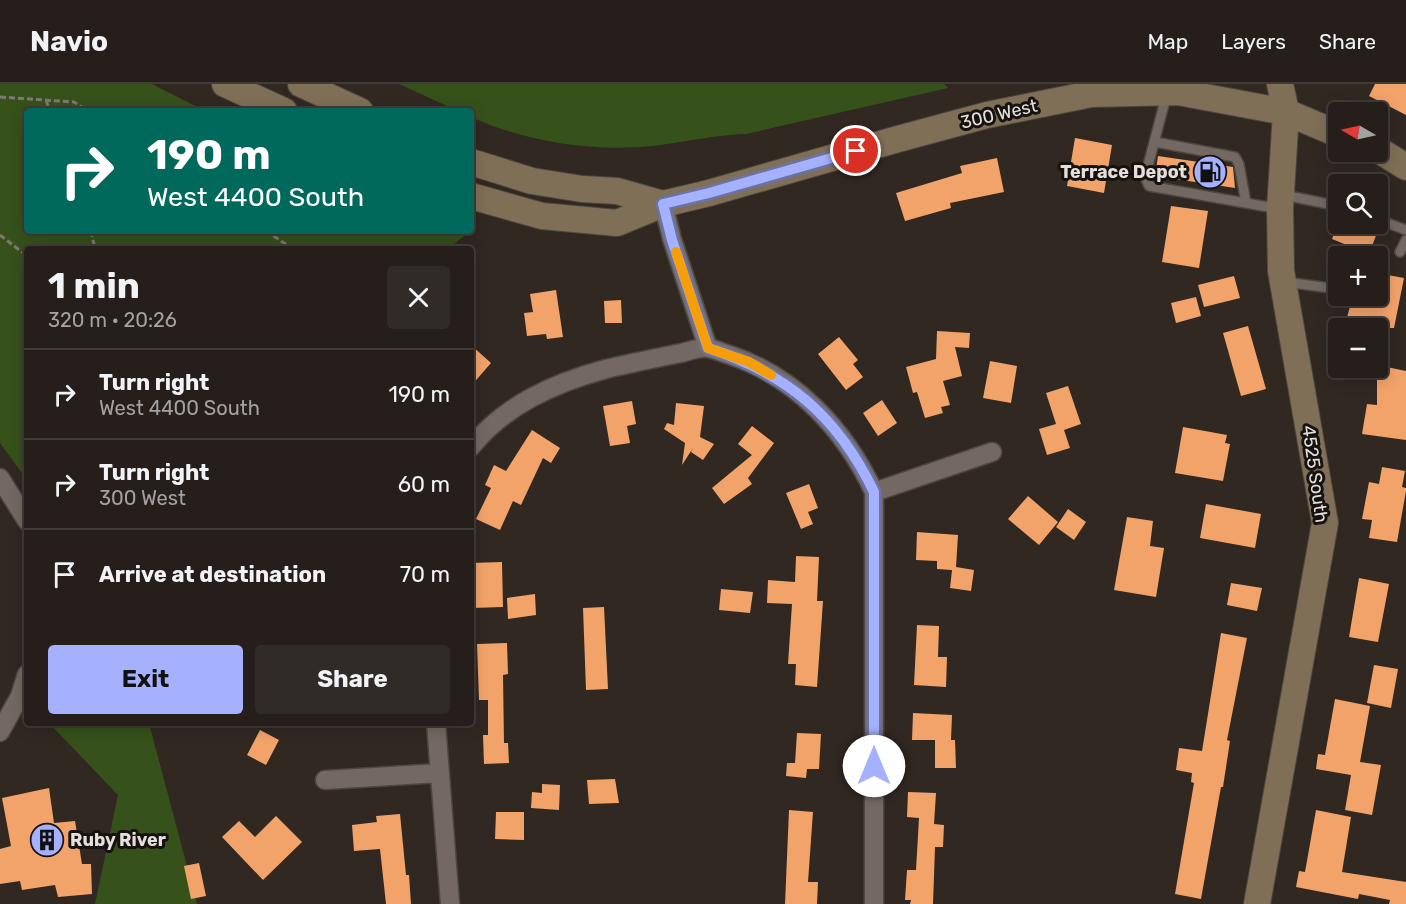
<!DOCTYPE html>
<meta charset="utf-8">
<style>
body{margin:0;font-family:Rubik,sans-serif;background:#312b27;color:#f1f3f6;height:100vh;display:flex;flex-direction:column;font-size:22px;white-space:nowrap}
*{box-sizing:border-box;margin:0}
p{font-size:20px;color:#a3a2a2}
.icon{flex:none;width:33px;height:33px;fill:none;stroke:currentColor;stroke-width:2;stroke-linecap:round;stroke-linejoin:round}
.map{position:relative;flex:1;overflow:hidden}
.sheet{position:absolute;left:24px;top:162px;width:450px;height:480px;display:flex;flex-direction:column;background:#251e1a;border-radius:6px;box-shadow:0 3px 15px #0003,0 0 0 2px #423c39}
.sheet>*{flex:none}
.banner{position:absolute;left:24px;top:24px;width:450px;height:126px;border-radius:6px;box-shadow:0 3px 15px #0003,0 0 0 2px #423c39;background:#00695c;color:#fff;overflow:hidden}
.needle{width:39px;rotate:279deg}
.controls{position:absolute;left:1328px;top:18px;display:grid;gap:12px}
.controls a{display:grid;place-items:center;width:60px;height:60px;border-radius:6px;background:#251e1a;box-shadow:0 3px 15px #0003,0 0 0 2px #423c39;font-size:30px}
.pin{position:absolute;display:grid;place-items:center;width:51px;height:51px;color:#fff;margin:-26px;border:3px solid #fff;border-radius:50%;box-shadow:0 2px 6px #0007}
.me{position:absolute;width:66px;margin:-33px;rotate:0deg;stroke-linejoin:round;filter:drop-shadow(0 0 4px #0008)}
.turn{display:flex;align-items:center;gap:21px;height:126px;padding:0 24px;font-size:27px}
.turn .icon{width:78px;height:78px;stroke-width:2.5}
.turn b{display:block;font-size:42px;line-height:51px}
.round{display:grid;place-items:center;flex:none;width:63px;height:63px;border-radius:6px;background:#312b27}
.head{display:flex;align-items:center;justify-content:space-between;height:102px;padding:0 24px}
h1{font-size:36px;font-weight:700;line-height:45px}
.action{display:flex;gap:12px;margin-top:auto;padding:12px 24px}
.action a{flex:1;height:69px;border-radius:6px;background:#a5b1fc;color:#111;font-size:24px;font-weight:700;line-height:69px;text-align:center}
.action a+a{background:#312b27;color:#f1f3f6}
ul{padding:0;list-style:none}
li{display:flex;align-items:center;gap:18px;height:90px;padding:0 24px;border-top:2px solid #423c39}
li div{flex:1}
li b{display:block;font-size:22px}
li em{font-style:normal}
header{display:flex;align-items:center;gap:36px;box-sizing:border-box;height:84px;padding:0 30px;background:#251e1a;border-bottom:2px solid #423c39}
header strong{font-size:28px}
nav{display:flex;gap:33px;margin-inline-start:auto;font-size:21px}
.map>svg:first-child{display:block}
.green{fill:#37511b}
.building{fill:#f2a36a}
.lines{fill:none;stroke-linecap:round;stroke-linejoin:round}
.lane-casing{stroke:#4d4741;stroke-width:12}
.street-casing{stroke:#4d4741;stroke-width:21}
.secondary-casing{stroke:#4d4741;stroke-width:28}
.path{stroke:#7f7772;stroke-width:3;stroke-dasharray:6 3;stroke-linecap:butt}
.lane{stroke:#736962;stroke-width:9}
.street{stroke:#736962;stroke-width:18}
.secondary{stroke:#806f57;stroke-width:26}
.route-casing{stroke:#6b73a4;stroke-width:15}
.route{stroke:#a5b1fc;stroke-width:10}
.slow{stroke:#f59e0b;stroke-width:10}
.labels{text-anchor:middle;stroke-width:6;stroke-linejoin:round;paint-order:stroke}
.street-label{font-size:18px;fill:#e5dfdb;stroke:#16120f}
.poi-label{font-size:18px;font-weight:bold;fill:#e5dfdb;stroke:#16120f;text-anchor:end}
</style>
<header>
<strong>Navio</strong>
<nav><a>Map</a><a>Layers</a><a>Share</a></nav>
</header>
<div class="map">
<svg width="1406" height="820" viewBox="0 0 1406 820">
<rect width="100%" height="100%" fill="#312822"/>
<path class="green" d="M0,0H152L205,27H27V147H470L448,165H27V396L0,359Z
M399,0H944L948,4L746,50C717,51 689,57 660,61C597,69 529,59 471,33V27H458Z
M49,639H149L197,820H95L118,711Z"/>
<path class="building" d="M1375,0H1406V31L1369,12Z
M1075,54L1112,61L1104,109L1067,102Z
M1158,72L1233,83L1235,104L1155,92Z
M997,74L1004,108L950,119L951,124L905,137L896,109L962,89L960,82Z
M1171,122L1208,127L1199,184L1162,178Z
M1338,140H1353L1377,149L1369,170L1332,155Z
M1377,189L1404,194L1394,244H1344L1353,212H1377Z
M1234,192L1240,214L1204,223L1198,201Z
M556,206L563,253L547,255L546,250L527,252L524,229L533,228L530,210Z
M1196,213L1201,232L1176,239L1171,219Z
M621,216L622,239H605L604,217Z
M1248,242L1266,305L1241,312L1223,249Z
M937,247L970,249L969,264L955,263L962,292L943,297L950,321L941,323L943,329L925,334L917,308L913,309L906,283L936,275Z
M839,253L858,276L853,280L863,293L846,306L818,270Z
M471,261L491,279L471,302Z
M990,277L1017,282L1011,319L983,314Z
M1377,281L1406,287V356L1362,350L1367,320L1377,321Z
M1068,302L1081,340L1064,346L1070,364L1047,371L1039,345L1056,340L1046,309Z
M882,316L897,339L878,352L863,329Z
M632,317L636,340L627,342L630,359L610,362L603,322Z
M676,319L704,322L700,353L714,360L703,376L691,368L693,364L682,381L685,359L664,345L667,339L674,341Z
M752,342L774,359L748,394L752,400L724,420L712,404L752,371L738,360Z
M1183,343L1227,351L1225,359L1230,360L1223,397L1175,389Z
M532,346L560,364L551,379L543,374L521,421L513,417L500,446L476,435L491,404L485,401L494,381L506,387Z
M1382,383L1405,387L1402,403L1406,404V407L1397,458L1369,454L1372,436L1362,435L1369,398L1379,400Z
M809,400L818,424L808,428L813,440L801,445L786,409Z
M1028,412L1058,438L1039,461L1008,435Z
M1206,420L1261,430L1255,464L1200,454Z
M1068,425L1086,438L1074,456L1056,443Z
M1127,433L1153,437L1150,462L1164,464L1156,513L1114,506Z
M917,448L958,451L956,483L974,486L971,507L950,504L952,486L937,485V477L916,476Z
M796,472L819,473L817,517H823L817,603L795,601L796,580H788L792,520L767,519L768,496L795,498Z
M502,478L503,523L471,524V479Z
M1359,494L1389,500L1378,558L1349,553Z
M1231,499L1262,504L1257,527L1227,521Z
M721,505L753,508L750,529L719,526Z
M535,510L536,531L508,535L507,514Z
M604,523L608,605L586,606L583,524Z
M917,541L939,542L938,573H947L946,603L914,601Z
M1221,549L1247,554L1227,656L1230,657L1223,703H1221L1201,815L1175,810L1194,699L1191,698L1192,689L1176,686L1179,664L1202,667Z
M507,559L508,590L503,591L504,659H508L509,679L484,680L483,651H488V616H479L477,560Z
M1374,581L1398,585L1391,624L1367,619Z
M1335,615L1370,622L1360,678L1381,681L1372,731L1345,726L1351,691L1316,685L1318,670L1325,671Z
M913,629L952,631L951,656H955L956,684H935V656H912Z
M260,646L279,656L266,681L247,671Z
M797,649L821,650L819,685H807L806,694L786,692L787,679H795Z
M615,695L619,719L589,720L587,696Z
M542,700L560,701L559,726L531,724L532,708L542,709Z
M49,704L54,739L75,737L82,780H91L92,810L58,813L55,801L22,806L20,797L0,800V765L11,762L2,714Z
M908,708L936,709L934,740L944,741L943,763H935L933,820H910L911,816H905L907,786H916L919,734L907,733Z
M789,726L813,728L808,798H818L817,820H785Z
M1316,726L1351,733L1342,788L1406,798V820H1389L1390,816L1359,810L1358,815L1296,803L1299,787L1305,788Z
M496,728H524V756L495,755Z
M400,730L406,791H409L411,820H386L380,765L354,767L352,741L377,738L376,732Z
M276,732L302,758L263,796L222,753L239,737L255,753Z
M199,779L206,812L191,815L184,782Z"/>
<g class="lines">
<g class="lane-casing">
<path id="lane" d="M1167,9L1145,93L1149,102L1280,125
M1155,58L1235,73L1239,80L1246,119
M1284,111L1338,122
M1377,135L1406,146
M1400,168L1406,156
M1285,198L1338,205"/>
</g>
<g class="street-casing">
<path id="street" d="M663,120L672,155L708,264
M471,363C505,321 554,299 606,285C631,279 656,274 681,269C689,267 700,263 708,264C715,265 723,269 730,271C796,293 845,346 874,408V820
M0,394L27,437
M874,408L992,368
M436,639L450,820
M0,648L20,612L27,590
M325,696L440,689"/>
</g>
<g class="secondary-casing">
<path id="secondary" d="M225,0L284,27
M301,0L360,27
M1377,65L1406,83
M471,78L532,97L582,105L617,107L663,120
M471,112L542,132L617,139L663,120L709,109L898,55L987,31L1091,10L1178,8L1286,28L1338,50
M1257,820L1325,439L1281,187L1280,125L1286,28L1280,0"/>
</g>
<path class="path" d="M0,13L74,18L88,27
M46,16L50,27
M91,147L95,165
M266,147L293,165
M0,151L27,172"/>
<use href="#lane" class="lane"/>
<use href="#street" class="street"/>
<use href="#secondary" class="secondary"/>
</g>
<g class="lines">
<g class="route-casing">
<path id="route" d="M856,67L709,109L663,120L672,156L708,264C787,290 837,331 874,408V682"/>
</g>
<use href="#route" class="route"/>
<path class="slow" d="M676,168L708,264L749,278L771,291"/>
</g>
<defs>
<g id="fuel-disc" transform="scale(1.725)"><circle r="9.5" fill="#a5b1fc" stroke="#16120f"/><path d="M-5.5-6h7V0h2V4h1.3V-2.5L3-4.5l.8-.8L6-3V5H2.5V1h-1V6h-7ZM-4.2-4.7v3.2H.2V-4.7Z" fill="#111"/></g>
<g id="building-disc" transform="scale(1.725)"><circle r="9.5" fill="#a5b1fc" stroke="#16120f"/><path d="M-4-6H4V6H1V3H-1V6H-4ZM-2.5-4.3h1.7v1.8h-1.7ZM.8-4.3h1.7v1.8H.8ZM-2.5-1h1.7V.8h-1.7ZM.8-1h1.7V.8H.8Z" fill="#111"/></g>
</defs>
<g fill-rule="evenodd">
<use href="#fuel-disc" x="1210" y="88"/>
<use href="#building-disc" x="47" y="756"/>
</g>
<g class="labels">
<g class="street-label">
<text transform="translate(999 30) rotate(-13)" y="6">300 West</text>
<text transform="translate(1315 390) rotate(82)" y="6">4525 South</text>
</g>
<g class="poi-label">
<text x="1187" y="94">Terrace Depot</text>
<text x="70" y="762" text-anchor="start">Ruby River</text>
</g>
</g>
</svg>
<div class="controls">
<a><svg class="needle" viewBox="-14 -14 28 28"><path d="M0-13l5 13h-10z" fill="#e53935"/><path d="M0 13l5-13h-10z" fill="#a3a2a2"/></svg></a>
<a><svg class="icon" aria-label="search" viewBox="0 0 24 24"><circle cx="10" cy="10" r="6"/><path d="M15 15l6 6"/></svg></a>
<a>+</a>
<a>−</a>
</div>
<div class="pin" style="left:856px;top:67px;background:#d93025"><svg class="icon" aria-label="arrive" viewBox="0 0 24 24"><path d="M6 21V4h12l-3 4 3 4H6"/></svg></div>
<svg class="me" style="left:874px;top:682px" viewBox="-20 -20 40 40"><circle r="19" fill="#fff"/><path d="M0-13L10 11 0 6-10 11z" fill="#a5b1fc"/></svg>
<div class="banner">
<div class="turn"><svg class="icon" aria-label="right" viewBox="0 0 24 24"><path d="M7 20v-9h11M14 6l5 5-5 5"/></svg><div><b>190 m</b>West 4400 South</div></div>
</div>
<section class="sheet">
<div class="head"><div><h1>1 min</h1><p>320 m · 20:26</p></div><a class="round"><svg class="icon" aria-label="close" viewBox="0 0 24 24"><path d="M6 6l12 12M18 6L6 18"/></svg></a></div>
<ul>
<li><svg class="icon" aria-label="right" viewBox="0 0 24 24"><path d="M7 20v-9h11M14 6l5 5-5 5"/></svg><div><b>Turn right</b><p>West 4400 South</p></div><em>190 m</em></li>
<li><svg class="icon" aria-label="right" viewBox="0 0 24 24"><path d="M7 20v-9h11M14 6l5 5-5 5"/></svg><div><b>Turn right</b><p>300 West</p></div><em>60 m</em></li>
<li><svg class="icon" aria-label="arrive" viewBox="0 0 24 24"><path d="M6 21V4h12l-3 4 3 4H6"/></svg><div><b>Arrive at destination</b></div><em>70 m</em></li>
</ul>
<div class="action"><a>Exit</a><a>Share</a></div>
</section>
</div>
